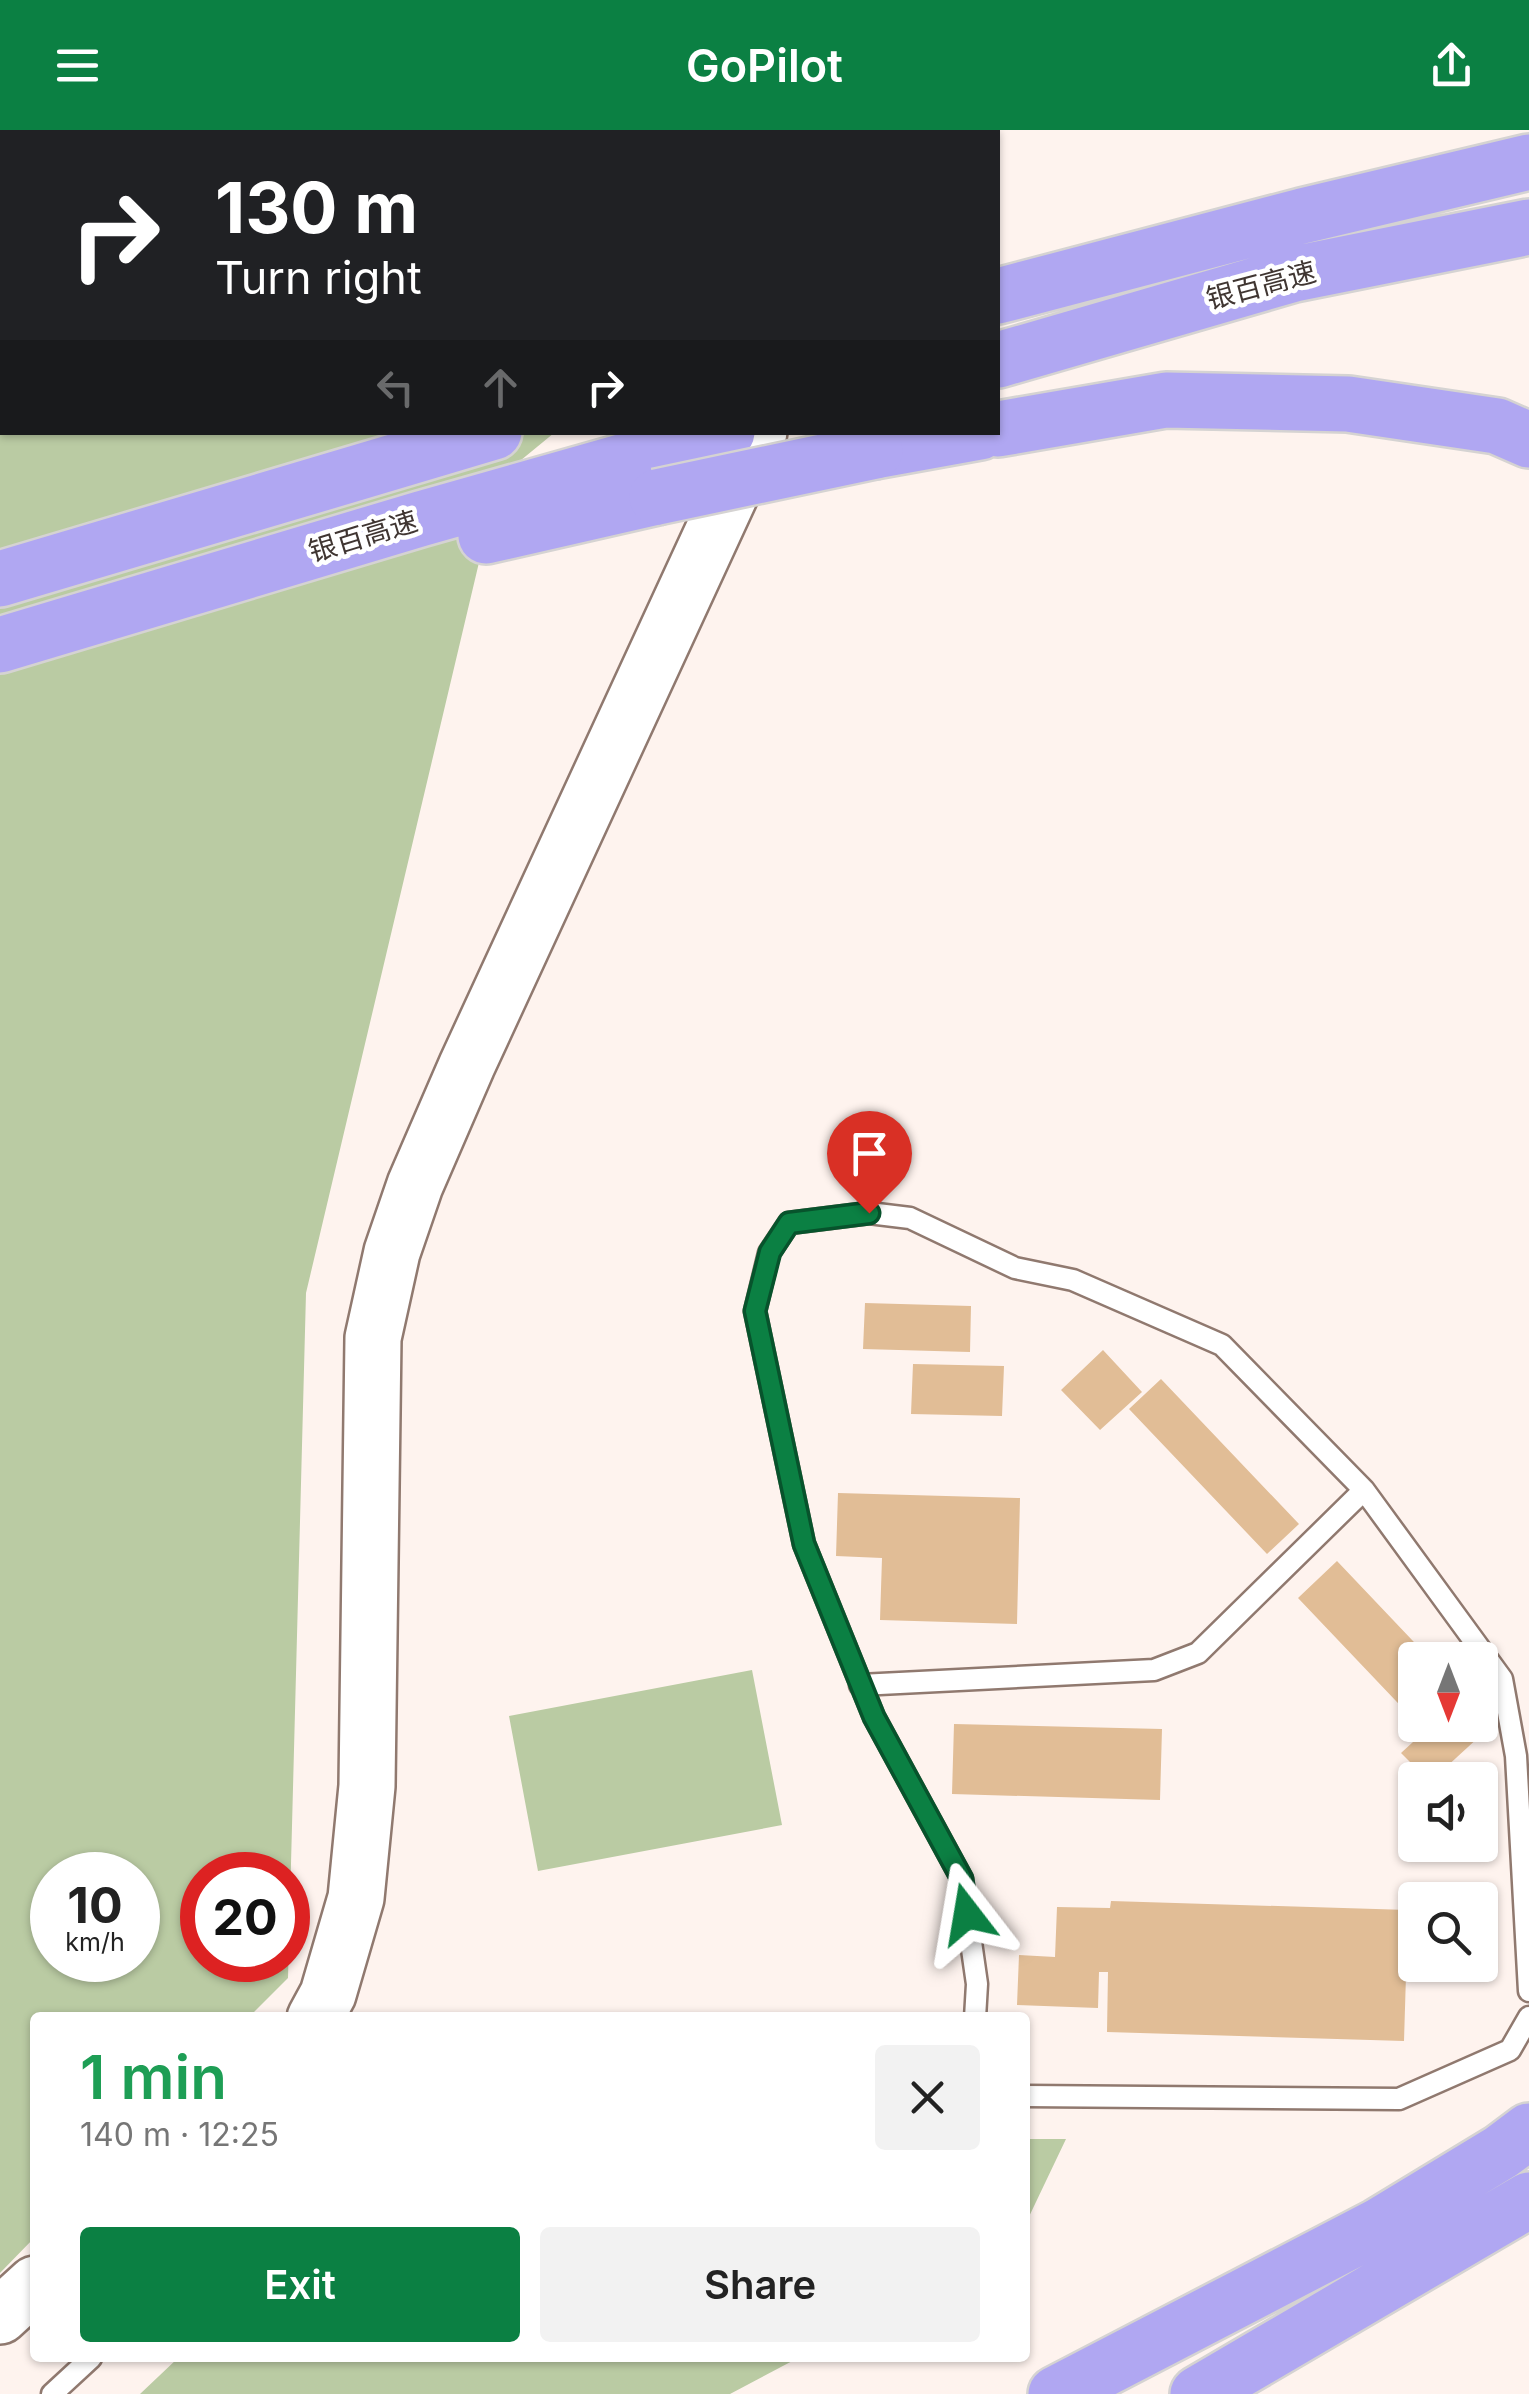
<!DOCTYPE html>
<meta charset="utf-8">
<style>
body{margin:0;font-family:Inter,"Noto Sans SC",sans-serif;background:#f2f2f2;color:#222;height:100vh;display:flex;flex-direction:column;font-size:38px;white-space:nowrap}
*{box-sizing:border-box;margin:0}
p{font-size:32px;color:#767676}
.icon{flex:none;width:55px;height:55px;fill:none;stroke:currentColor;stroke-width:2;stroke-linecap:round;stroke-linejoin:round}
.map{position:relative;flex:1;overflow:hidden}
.panel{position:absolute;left:30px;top:1882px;width:1000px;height:350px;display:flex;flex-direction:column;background:#fff;border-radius:10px;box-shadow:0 2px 8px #0004}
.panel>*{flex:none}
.hud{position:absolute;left:0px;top:0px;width:1000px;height:305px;box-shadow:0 2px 8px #0004;background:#202124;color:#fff;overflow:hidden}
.needle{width:65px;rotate:180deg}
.buttons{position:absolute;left:1398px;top:1512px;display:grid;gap:20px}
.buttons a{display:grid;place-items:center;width:100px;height:100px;border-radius:10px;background:#fff;box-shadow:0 2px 8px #0004;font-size:50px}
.speed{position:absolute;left:30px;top:1722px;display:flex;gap:20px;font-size:50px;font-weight:700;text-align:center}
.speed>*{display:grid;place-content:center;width:130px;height:130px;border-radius:50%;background:#fff;box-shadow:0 2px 8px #0004;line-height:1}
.speed small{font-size:25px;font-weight:400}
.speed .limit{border:15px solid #d22;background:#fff;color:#111}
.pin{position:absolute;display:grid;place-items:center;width:85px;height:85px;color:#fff;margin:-102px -42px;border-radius:50% 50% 50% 0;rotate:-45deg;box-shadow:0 0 10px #0007}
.pin .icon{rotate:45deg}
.me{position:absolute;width:110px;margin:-55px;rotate:346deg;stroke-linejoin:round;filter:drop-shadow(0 0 8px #0008)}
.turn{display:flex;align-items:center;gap:35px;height:210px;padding:0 50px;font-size:45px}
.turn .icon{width:130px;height:130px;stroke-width:2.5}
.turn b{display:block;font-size:70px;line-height:85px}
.lanes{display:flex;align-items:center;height:95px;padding:0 50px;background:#0003;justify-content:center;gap:50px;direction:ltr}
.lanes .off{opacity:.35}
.round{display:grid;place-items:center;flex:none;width:105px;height:105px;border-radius:10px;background:#f2f2f2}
.headline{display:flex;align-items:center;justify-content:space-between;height:170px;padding:0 50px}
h1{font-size:60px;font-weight:600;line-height:75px;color:#1e9e55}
.cta{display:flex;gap:20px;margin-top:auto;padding:20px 50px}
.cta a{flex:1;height:115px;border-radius:10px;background:#0b8043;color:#fff;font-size:40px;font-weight:600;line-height:115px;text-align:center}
.cta a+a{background:#f2f2f2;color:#222}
header{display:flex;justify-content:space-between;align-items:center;height:130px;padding:0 50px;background:#0b8043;color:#fff;font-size:45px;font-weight:600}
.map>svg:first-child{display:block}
.green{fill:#bacba3;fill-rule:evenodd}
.building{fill:#e1bd96}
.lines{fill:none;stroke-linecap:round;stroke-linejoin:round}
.lane-casing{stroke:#90796f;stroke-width:25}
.secondary-casing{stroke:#90796f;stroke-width:60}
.highway-casing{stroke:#d5d3d2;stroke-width:60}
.lane{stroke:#fff;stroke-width:20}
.secondary{stroke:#fff;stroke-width:55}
.highway{stroke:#b0a7f2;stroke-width:55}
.highway-bridge-casing{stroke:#d5d3d2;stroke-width:60;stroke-linecap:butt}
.highway-bridge{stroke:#b0a7f2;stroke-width:55}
.route-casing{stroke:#07532c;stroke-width:25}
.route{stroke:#0b8043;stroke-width:18}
.labels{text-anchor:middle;stroke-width:9;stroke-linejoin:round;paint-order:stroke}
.street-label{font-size:28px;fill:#403632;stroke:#fff}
</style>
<header><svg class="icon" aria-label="menu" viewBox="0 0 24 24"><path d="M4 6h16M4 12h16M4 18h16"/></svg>GoPilot<svg class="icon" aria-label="share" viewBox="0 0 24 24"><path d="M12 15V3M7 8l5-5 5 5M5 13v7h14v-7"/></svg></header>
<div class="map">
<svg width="1529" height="2264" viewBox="0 0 1529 2264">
<rect width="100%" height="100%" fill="#fef3ee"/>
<path class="green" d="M0,0H919L2,2V302L554,303L499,348L306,1163L288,1848L249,1887L35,1888V2107L0,2143ZM52,1745H138V1830H52ZM202,1745H288V1830H202Z
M752,1540L782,1695L538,1741L509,1586Z
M1025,2009H1066L1025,2095Z
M178,2228H798L730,2264H140Z"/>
<path class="building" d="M865,1173L971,1176L970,1222L863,1219Z
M1103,1220L1142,1262L1100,1300L1061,1260Z
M913,1234L1004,1236L1002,1286L911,1284Z
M1161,1249L1299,1394L1267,1424L1129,1279Z
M838,1363L1020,1368L1017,1494L880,1490L882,1428L836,1426Z
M1337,1431L1431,1530H1415V1591L1298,1468Z
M1480,1582L1492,1595L1432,1650H1428L1401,1623L1425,1601L1419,1595H1480Z
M954,1594L1162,1599L1160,1670L952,1664Z
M1111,1771L1408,1780L1404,1911L1107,1902L1108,1842H1099L1098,1878L1017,1875L1019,1825L1055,1827L1057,1777L1110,1778Z"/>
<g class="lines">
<g class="lane-casing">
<path id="lane" d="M860,1555L1154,1540L1198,1523L1364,1360
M975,1888L977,1854L962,1749L874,1587L804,1414L755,1181L769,1123L789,1093L869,1083L910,1088L1015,1138L1073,1150L1222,1215L1364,1360L1502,1549L1516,1626L1529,1861
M1025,1966L1399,1969L1510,1920L1529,1887
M52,2264L91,2228"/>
</g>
<g class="secondary-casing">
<path id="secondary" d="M912,2L913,0
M315,1888L328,1864L356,1768L367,1656L373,1208L392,1122L415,1055L467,935L759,302
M0,2186L35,2154"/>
</g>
<g class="highway-casing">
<path id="highway" d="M998,166L1302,86L1529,32
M998,230L1294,144L1529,97
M998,299L1166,270L1348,274L1497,296L1529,310
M875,321L980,302
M486,406L657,367
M0,449L494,302
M0,515L420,389L727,302
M1056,2264L1379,2096L1501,2022L1529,2001
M1198,2264L1529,2070"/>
</g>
<use href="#lane" class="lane"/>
<use href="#secondary" class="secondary"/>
<use href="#highway" class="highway"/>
<g class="highway-bridge-casing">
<path id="highway-bridge" d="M657,367L875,321"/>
</g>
<use href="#highway-bridge" class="highway-bridge"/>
</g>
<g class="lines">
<g class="route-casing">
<path id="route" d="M869,1083L789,1093L770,1122L755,1181L804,1414L874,1587L962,1749L967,1784"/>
</g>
<use href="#route" class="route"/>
</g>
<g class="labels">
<g class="street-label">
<text transform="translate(1261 155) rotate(-15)" y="10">银百高速</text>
<text transform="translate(363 406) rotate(-17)" y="10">银百高速</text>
</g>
</g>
</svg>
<div class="buttons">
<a><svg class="needle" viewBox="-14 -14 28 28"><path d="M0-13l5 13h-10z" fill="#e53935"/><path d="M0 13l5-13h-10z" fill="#767676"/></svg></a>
<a><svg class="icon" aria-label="sound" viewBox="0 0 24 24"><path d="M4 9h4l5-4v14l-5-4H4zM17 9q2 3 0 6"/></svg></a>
<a><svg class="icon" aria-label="search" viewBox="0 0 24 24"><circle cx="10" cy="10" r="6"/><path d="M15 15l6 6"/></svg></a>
</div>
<div class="speed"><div>10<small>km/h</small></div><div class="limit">20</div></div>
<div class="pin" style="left:869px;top:1083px;background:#d93025"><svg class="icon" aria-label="arrive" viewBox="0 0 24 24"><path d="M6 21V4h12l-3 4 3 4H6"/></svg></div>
<svg class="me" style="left:967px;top:1784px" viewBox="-20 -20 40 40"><path d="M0-17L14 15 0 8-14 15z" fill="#0b8043" stroke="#fff" stroke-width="4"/></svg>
<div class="hud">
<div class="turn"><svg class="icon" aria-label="right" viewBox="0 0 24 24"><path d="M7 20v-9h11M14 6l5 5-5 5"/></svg><div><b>130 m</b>Turn right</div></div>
<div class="lanes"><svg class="icon off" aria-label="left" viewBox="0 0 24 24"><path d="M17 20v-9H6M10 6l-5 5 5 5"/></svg><svg class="icon off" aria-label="ahead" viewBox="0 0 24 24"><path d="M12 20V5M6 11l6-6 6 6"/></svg><svg class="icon" aria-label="right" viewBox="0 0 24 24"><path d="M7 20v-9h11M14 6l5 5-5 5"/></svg></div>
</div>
<section class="panel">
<div class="headline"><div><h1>1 min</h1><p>140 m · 12:25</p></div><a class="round"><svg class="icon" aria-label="close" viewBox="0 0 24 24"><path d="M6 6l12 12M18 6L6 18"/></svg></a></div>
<div class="cta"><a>Exit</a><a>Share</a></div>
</section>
</div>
